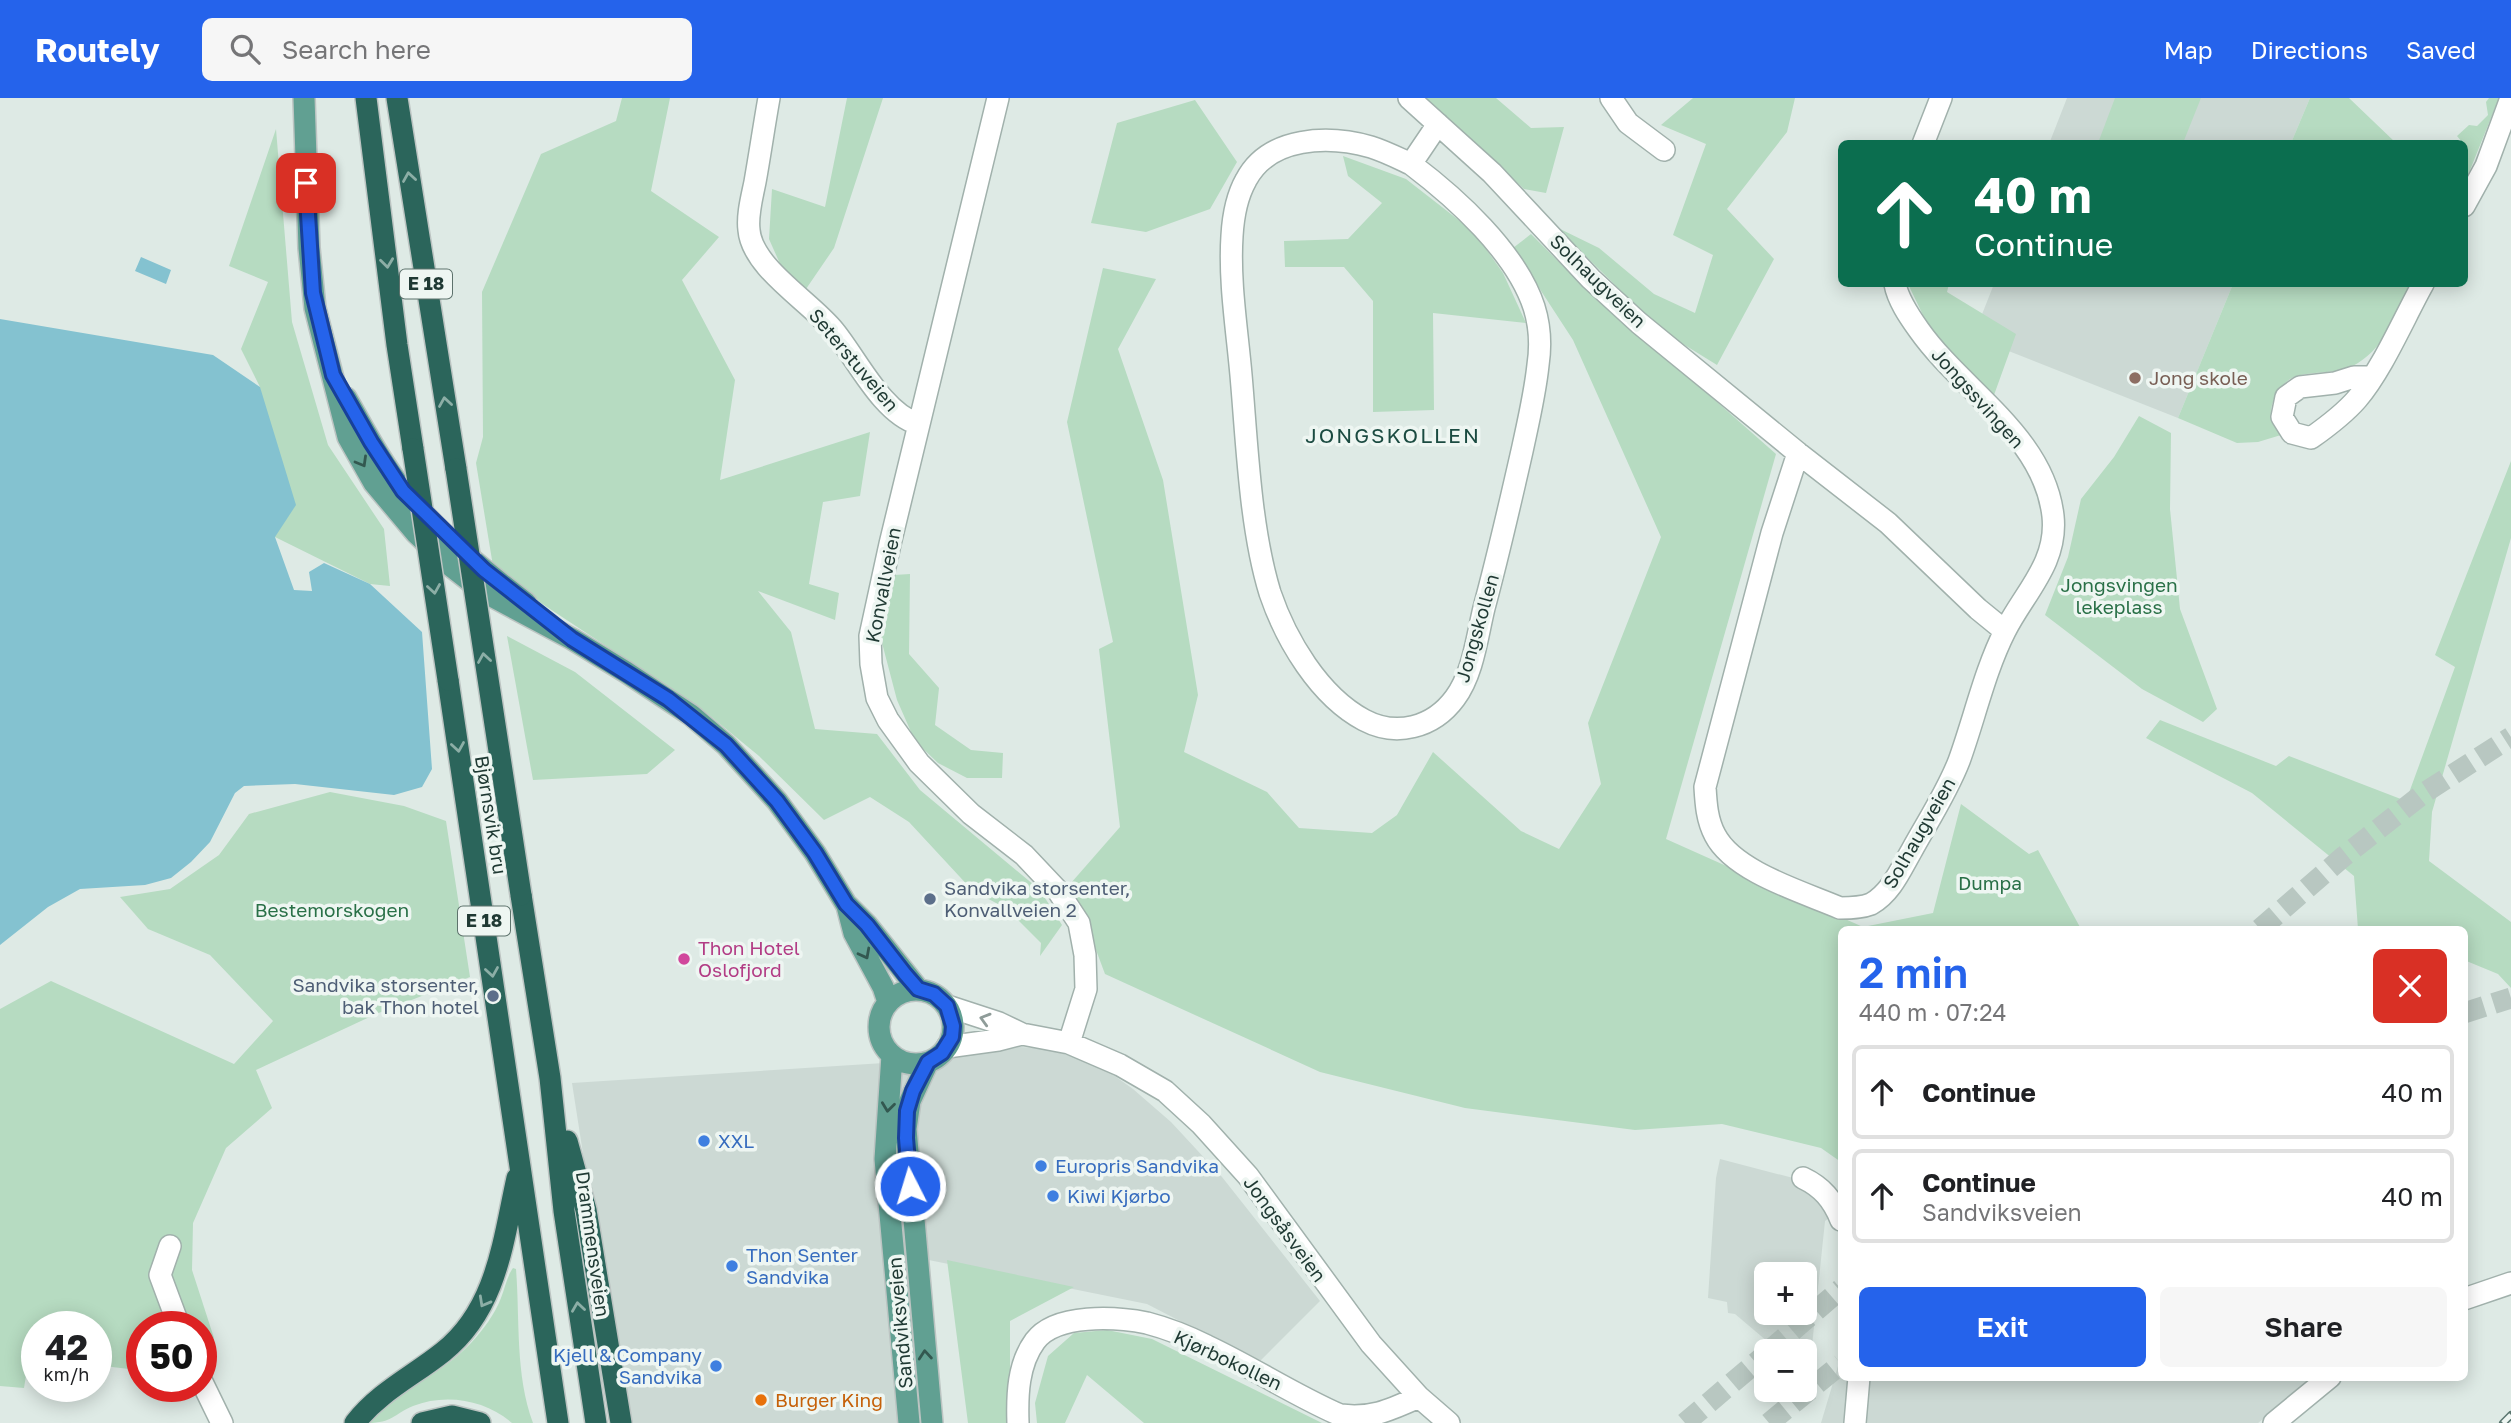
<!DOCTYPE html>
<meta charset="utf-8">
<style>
body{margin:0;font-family:"Golos Text",sans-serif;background:#f6f6f6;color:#202124;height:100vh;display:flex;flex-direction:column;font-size:26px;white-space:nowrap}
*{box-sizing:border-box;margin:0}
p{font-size:23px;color:#757577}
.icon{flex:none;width:38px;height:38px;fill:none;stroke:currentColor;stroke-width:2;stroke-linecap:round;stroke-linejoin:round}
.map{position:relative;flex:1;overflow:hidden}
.details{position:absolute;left:1838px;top:828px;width:630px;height:455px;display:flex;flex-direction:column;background:#fff;border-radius:10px;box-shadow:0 4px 18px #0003}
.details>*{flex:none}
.top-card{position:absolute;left:1838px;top:42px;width:630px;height:147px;border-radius:10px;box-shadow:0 4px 18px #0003;background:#0b6e4f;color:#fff;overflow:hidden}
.controls{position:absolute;left:1754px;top:1164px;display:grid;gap:14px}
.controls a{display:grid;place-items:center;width:63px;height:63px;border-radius:10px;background:#fff;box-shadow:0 4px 18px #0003;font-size:35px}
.speed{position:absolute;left:21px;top:1213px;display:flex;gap:14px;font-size:35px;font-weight:700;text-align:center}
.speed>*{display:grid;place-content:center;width:91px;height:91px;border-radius:50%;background:#fff;box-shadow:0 4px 18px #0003;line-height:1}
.speed small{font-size:18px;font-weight:400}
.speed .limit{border:10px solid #d22;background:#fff;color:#111}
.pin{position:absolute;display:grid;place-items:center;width:60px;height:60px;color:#fff;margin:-30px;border-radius:14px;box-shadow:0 4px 10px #0006}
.me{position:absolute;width:77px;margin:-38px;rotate:355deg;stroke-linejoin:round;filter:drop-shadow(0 0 5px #0008)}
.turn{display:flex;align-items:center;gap:24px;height:147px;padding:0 21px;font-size:32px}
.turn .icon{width:91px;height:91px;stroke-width:2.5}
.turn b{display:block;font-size:49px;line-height:60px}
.round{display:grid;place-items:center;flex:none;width:74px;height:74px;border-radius:10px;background:#f6f6f6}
.head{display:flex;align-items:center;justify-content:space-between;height:119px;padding:0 21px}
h1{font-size:42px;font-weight:600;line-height:52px;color:#2563eb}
.action{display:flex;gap:14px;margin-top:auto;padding:14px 21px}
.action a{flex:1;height:80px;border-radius:10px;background:#2563eb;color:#fff;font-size:28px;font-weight:600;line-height:80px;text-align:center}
.action a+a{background:#f6f6f6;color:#202124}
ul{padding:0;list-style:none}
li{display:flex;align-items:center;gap:21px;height:94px;margin:0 14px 10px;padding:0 7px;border:4px solid #e0e0e0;border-radius:10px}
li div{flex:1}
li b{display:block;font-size:26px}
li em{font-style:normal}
header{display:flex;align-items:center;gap:42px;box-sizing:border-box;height:98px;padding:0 35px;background:#2563eb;color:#fff}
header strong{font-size:33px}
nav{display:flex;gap:38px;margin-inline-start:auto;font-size:24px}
.search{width:490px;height:63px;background:#f6f6f6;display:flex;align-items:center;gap:18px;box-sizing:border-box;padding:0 24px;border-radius:10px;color:#757577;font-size:26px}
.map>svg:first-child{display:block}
.built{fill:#ccd9d4;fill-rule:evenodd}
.green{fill:#b6dbc1}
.water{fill:#84c2d0}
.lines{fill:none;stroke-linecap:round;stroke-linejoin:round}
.highway-tunnel{stroke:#b8c7c1;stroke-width:21;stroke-dasharray:21 10;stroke-linecap:butt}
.minor-casing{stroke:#a1b1ac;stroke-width:24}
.major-casing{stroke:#bcc4c2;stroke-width:24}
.highway-casing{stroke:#bcc4c2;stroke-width:24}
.minor{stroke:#fff;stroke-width:21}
.major{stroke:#61a092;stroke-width:21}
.highway{stroke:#2b655b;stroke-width:21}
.rail-casing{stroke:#59756f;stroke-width:8}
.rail{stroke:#eef6f2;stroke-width:5;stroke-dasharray:16;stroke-linecap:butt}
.highway-bridge-casing{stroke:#bcc4c2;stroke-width:24;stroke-linecap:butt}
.highway-bridge{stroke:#2b655b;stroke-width:21}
.oneway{stroke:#8caea6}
.oneway2{stroke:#335850}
.oneway3{stroke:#8f9c99}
.route-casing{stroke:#184099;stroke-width:18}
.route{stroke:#2563eb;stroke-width:12}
.education-dot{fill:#8d6e63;stroke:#eef6f2;stroke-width:2.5}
.service-dot{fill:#5c6f8a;stroke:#eef6f2;stroke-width:2.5}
.hotel-dot{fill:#d1479c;stroke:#eef6f2;stroke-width:2.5}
.shop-dot{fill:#3f7fe0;stroke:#eef6f2;stroke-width:2.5}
.food-dot{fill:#e8710a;stroke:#eef6f2;stroke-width:2.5}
.labels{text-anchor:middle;stroke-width:7;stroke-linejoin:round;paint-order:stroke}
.shield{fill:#eef6f2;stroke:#5d726c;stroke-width:2}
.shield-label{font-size:18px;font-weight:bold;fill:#1f3933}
.street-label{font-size:19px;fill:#1f3933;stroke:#eef6f2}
.education-label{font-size:19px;fill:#785e54;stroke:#eef6f2;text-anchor:start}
.park-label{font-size:19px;fill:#297047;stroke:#eef6f2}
.service-label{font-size:19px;fill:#4e5e75;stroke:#eef6f2;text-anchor:start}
.hotel-label{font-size:19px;fill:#b23c85;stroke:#eef6f2;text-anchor:start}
.shop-label{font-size:19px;fill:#366cbe;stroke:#eef6f2;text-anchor:start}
.food-label{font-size:19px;fill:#c56008;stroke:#eef6f2;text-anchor:start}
.neighbourhood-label{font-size:21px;letter-spacing:2px;fill:#1b4b41;stroke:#eef6f2}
</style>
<header>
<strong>Routely</strong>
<div class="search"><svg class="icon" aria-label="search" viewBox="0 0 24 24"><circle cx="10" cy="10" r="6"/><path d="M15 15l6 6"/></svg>Search here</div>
<nav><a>Map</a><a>Directions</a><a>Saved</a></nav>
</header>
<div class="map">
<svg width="2511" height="1325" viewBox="0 0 2511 1325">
<rect width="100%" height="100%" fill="#deeae5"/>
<path class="built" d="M2067,0H2310L2291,45L2049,46Z
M1994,186H2233L2178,320L1973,239Z
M1020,949L1049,951L1102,969L1133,991L1171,1024L1222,1079L1320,1203L1259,1264L1147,1206L884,1153L900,1325H625L572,985L884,965L974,951Z
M1720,1061L1816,1086L1833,1117L1825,1123L1812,1248L1774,1249L1735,1216L1728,1215L1727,1204L1708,1200L1716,1080ZM1766,1176H1804V1214H1766Z
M1841,1258V1279H2315L2258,1325H1821Z"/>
<path class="green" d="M622,0H670L651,93L719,139L682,182L735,282L720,382L870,334L860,398L823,404L809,486L839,495L835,522L758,493L791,534L815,631L877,636L920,692L1040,792L1062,827L1040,858L1041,845L1007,811L972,792L909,724L870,699L824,722L759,658L703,612L494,474L476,365L483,339L482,194L541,56L616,23Z
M847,0H883L834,150L806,191L781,168L769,141L772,91L825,109Z
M1426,0H1496L1531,30L1564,29L1546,95L1524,91Z
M1693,0H1795L1787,34L1727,111L1774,161L1717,267L1662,233L1556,129L1599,150L1654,196L1695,215L1713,157L1673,137L1706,46L1661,27Z
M2115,0H2201L2183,45H2098Z
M2310,0H2349L2396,45H2291Z
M2489,0H2499L2464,87V59L2467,50L2457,38L2469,27L2477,28L2488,17L2486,4Z
M1195,2L1237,64L1210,111L1146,134L1091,125L1117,25Z
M276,31L292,224L328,347L384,431L390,488L370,486L275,439L260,289L241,251L268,184L229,168Z
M1343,58L1406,81L1474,134L1503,175L1526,225L1433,215L1434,312L1373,314V203L1344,169H1285L1284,143L1348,141L1382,105L1348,78Z
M1531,136L1566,171L1776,356L1666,741L1863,829L1933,815L1961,706L2029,756L2038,752L2081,831H1841V1064L1821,1050L1722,1026L1635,1032L1465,1010L1320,974L1105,876L1071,785L1120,729L1099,551L1113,544L1067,324L1103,170L1156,181L1118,251L1163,382L1198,597L1184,654L1267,694L1299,730L1372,735L1397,717L1433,654L1521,733L1559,751L1601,686L1588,625L1661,439L1573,242L1513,150Z
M1908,186H1949L1947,194L2016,236L1994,297L1935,242Z
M2233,186H2413C2398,213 2386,248 2358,265C2335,279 2307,271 2290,281C2278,289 2267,309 2272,324C2273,328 2279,334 2281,337L2258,344L2237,345L2178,320Z
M2139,318L2171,335L2170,411L2180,511L2217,611L2203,624L2142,591L2045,517L2068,459L2081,401L2114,359Z
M2511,363V440L2432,714L2429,763L2511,824V890L2498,876L2464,862V831H2358L2354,778L2252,695L2146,640L2160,622L2276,668L2289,658L2406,703L2455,569L2435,557Z
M910,476L909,556L939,590L935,627L971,652L1003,655L1002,680H967L938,665L915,643L897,602L881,541L894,477Z
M507,538L575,574L675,652L647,676L533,682Z
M330,694L404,708L446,723L470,879L376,916L256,972L272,1010L226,1050L193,1125L192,1172L214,1240L201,1246V1228H142V1270L137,1272L96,1267V1228H37V1260L29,1259L24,1290L0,1288V911L51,883L234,966L273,923L210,857L148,831L120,799L170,791L219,757L249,716Z
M947,1162L1074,1189L1010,1223V1325H968Z
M513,1170L516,1171C520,1222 515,1276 533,1325H512C486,1302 446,1295 413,1308C394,1316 392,1325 368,1325C398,1292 441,1277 471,1245C483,1232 495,1216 501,1200C505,1190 507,1178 513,1170Z
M1107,1232L1152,1241L1322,1325H1144L1087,1277L1065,1325H1037L1035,1305L1048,1258L1074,1235Z"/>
<path class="water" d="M141,159L171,172L166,186L135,173Z
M0,221L213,257L260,289L296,407L275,439L294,492L312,493L309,474L324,465L370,486L422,534L432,671L422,689L394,697L295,686L244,688L235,695L210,744L191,764L171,780L145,787L80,791L48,809L0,847Z"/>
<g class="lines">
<path class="highway-tunnel" d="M2260,831L2343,759L2424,695L2511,639
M2464,915L2511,900
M1769,1253L1841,1191
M1685,1325L1766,1256
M1769,1325L1841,1266"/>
<g class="minor-casing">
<path id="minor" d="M769,0C764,28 760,56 755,84C752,99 747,117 749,132C752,170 811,204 834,233C857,261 882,315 918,326
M998,0L890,446L870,538L871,566L877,600L888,622L919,665L971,716L1024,757L1058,793L1079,825L1085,857L1086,891L1069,945
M1409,0L1492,75L1591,181L1639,225L1798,355L1888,425L1978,511L2005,533
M1611,0L1628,25L1664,52
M1923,46L1941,0
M1411,66C1456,100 1516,154 1534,209C1540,228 1541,247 1538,267C1535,296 1528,325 1522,353C1510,406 1498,458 1484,510C1477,539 1473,576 1455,600C1433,630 1396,639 1364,622C1319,598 1286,542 1270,495C1250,430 1247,345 1241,277C1237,231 1229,184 1232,138C1233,120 1237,98 1246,82C1269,38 1329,37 1371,49C1384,53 1398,60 1411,66L1438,26
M2464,108L2486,68L2511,0
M2371,279H2354L2335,285L2300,289L2286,299L2282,319L2292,335L2311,340C2328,328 2344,316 2357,301C2382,272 2404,220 2423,186
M1798,355L1772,435L1705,689C1706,706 1707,722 1715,737C1734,774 1803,794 1840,810C1850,810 1861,810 1871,806C1891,795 1901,771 1912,752C1928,723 1947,694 1959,663C1974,622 1985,572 2005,533C2024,495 2058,465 2053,418C2044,338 1962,293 1919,232C1909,218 1898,202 1895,186
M947,908L999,925L1022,936L1069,945L1120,967L1165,993L1201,1026L1248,1078L1371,1246L1419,1299L1449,1325
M947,949L998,942L1022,936
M1803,1080C1822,1089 1833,1102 1841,1122
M170,1148L160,1177L179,1228
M2464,1201L2511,1185
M201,1282L222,1325
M1018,1325C1017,1297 1018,1266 1035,1243C1056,1215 1116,1219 1147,1225C1166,1230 1189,1239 1207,1248C1252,1269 1294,1297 1340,1317C1372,1321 1390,1312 1419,1299
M1855,1325L1859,1279
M2274,1325L2330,1279"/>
</g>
<g class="major-casing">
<path id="major" d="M304,0L309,150L315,210L348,339L374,385L416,435L452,469L484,494L572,541L626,574L691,617L726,647L777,703L815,755L846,806L867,827L918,891
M346,300C364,331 380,363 403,392C437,435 482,471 526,505
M847,808L854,835L883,889L888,904
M879 929a37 37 0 1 1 74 0a37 37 0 1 1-74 0Z
M892,957L885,1061L909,1325
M928,964L910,1003L906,1031L932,1325"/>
</g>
<g class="highway-casing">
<path id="highway" d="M366,0L397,247L413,351
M397,0L456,371
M448,582L558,1325
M521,797L550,980L564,1113L596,1325
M567,1043L586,1112L621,1325
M355,1325C379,1294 413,1278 443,1254C497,1211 503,1143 517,1080
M422,1325L452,1318L480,1325"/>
</g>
<use href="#minor" class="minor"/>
<use href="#major" class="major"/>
<use href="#highway" class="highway"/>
<g class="rail-casing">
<path id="rail" d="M2503,1325L2511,1317"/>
</g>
<use href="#rail" class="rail"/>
<g class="highway-bridge-casing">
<path id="highway-bridge" d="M413,351L448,582
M456,371L521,797"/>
</g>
<use href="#highway-bridge" class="highway-bridge"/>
</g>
<defs><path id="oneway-chevron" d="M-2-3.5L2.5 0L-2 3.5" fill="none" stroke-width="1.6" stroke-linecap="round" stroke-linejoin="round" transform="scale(1.75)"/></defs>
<g class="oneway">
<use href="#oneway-chevron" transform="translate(409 79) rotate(-99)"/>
<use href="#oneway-chevron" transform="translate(387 165) rotate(83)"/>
<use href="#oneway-chevron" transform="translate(445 304) rotate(-99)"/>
<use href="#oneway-chevron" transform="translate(434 491) rotate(81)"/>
<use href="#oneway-chevron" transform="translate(484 560) rotate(-99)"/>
<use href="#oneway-chevron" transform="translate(458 649) rotate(81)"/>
<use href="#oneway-chevron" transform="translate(492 874) rotate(81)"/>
<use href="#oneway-chevron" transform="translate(484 1204) rotate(119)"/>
<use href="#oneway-chevron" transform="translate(578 1209) rotate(-98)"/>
</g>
<g class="oneway2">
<use href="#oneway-chevron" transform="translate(362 364) rotate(60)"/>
<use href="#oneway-chevron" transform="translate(865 856) rotate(62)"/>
<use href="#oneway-chevron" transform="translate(888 1009) rotate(97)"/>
<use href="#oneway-chevron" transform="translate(925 1257) rotate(-95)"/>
</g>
<use class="oneway3" href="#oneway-chevron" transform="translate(985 921) rotate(-164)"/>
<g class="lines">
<g class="route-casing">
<path id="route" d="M306,85L313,195L333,277L371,344L403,393L484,472L572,541L668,601L726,647L777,703L815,755L846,806L867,827L905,876L918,891L934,896L947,908L953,928L952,939L942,955L928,964L913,993L907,1013L906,1040L910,1088"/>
</g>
<use href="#route" class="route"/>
</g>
<circle class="education-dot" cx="2135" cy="280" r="7"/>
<g class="service-dot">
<circle cx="930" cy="801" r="7"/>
<circle cx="493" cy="898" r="7"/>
</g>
<circle class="hotel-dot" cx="684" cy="861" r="7"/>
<g class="shop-dot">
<circle cx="704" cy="1043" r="7"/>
<circle cx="1041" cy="1068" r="7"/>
<circle cx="1053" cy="1098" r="7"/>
<circle cx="732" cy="1168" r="7"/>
<circle cx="716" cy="1268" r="7"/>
</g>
<circle class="food-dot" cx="761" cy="1302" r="7"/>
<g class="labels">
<g class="shield">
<rect x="400" y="171.5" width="52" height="29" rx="5"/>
<rect x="458" y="808.5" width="52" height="29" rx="5"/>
</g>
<g class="shield-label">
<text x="426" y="192">E 18</text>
<text x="484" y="829">E 18</text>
</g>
<g class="street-label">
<text transform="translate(1598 183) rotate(44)" y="7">Solhaugveien</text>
<text transform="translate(854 262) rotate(50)" y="7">Seterstuveien</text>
<text transform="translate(1978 300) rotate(48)" y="7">Jongssvingen</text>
<text transform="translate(883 487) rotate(-79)" y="7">Konvallveien</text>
<text transform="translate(1477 530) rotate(-74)" y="7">Jongskollen</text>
<text transform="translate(491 717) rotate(81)" y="7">Bjørnsvik bru</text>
<text transform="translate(1919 735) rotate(-60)" y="7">Solhaugveien</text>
<text transform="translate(1285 1131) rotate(54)" y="7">Jongsåsveien</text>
<text transform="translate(593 1146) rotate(82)" y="7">Drammensveien</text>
<text transform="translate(900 1225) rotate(-95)" y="7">Sandviksveien</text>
<text transform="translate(1228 1262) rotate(25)" y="7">Kjørbokollen</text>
</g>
<g class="education-label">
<text x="2149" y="287">Jong skole</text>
</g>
<g class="park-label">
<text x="2119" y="494">Jongsvingen<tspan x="2119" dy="22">lekeplass</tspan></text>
<text x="1990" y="792">Dumpa</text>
<text x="332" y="819">Bestemorskogen</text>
</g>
<g class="service-label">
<text x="944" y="797">Sandvika storsenter,<tspan x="944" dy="22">Konvallveien 2</tspan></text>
<text x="479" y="894" text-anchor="end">Sandvika storsenter,<tspan x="479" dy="22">bak Thon hotel</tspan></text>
</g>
<g class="hotel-label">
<text x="698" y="857">Thon Hotel<tspan x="698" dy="22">Oslofjord</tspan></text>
</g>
<g class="shop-label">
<text x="718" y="1050">XXL</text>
<text x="1055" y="1075">Europris Sandvika</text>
<text x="1067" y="1105">Kiwi Kjørbo</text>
<text x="746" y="1164">Thon Senter<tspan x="746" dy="22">Sandvika</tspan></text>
<text x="702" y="1264" text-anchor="end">Kjell &amp; Company<tspan x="702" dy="22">Sandvika</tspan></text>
</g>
<g class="food-label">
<text x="775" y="1309">Burger King</text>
</g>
<g class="neighbourhood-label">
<text x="1393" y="345">JONGSKOLLEN</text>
</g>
</g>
</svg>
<div class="controls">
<a>+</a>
<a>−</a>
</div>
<div class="speed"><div>42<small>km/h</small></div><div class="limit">50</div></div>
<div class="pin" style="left:306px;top:85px;background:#d93025"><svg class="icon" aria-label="arrive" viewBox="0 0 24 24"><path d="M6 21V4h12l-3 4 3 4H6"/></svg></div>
<svg class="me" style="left:910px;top:1088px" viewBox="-20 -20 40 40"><circle r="17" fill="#2563eb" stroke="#fff" stroke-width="3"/><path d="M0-11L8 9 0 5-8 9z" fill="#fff"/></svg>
<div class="top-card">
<div class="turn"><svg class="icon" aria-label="ahead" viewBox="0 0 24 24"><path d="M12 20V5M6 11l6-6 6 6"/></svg><div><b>40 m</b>Continue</div></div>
</div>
<section class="details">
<div class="head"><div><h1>2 min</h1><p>440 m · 07:24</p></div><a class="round" style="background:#d93025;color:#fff"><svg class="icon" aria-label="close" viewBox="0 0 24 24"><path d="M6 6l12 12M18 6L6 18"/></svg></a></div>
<ul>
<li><svg class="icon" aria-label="ahead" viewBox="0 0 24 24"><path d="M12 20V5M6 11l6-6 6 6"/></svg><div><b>Continue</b></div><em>40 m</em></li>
<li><svg class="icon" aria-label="ahead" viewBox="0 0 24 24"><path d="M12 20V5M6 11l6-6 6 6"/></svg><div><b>Continue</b><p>Sandviksveien</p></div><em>40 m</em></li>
</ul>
<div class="action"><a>Exit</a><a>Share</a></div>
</section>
</div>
